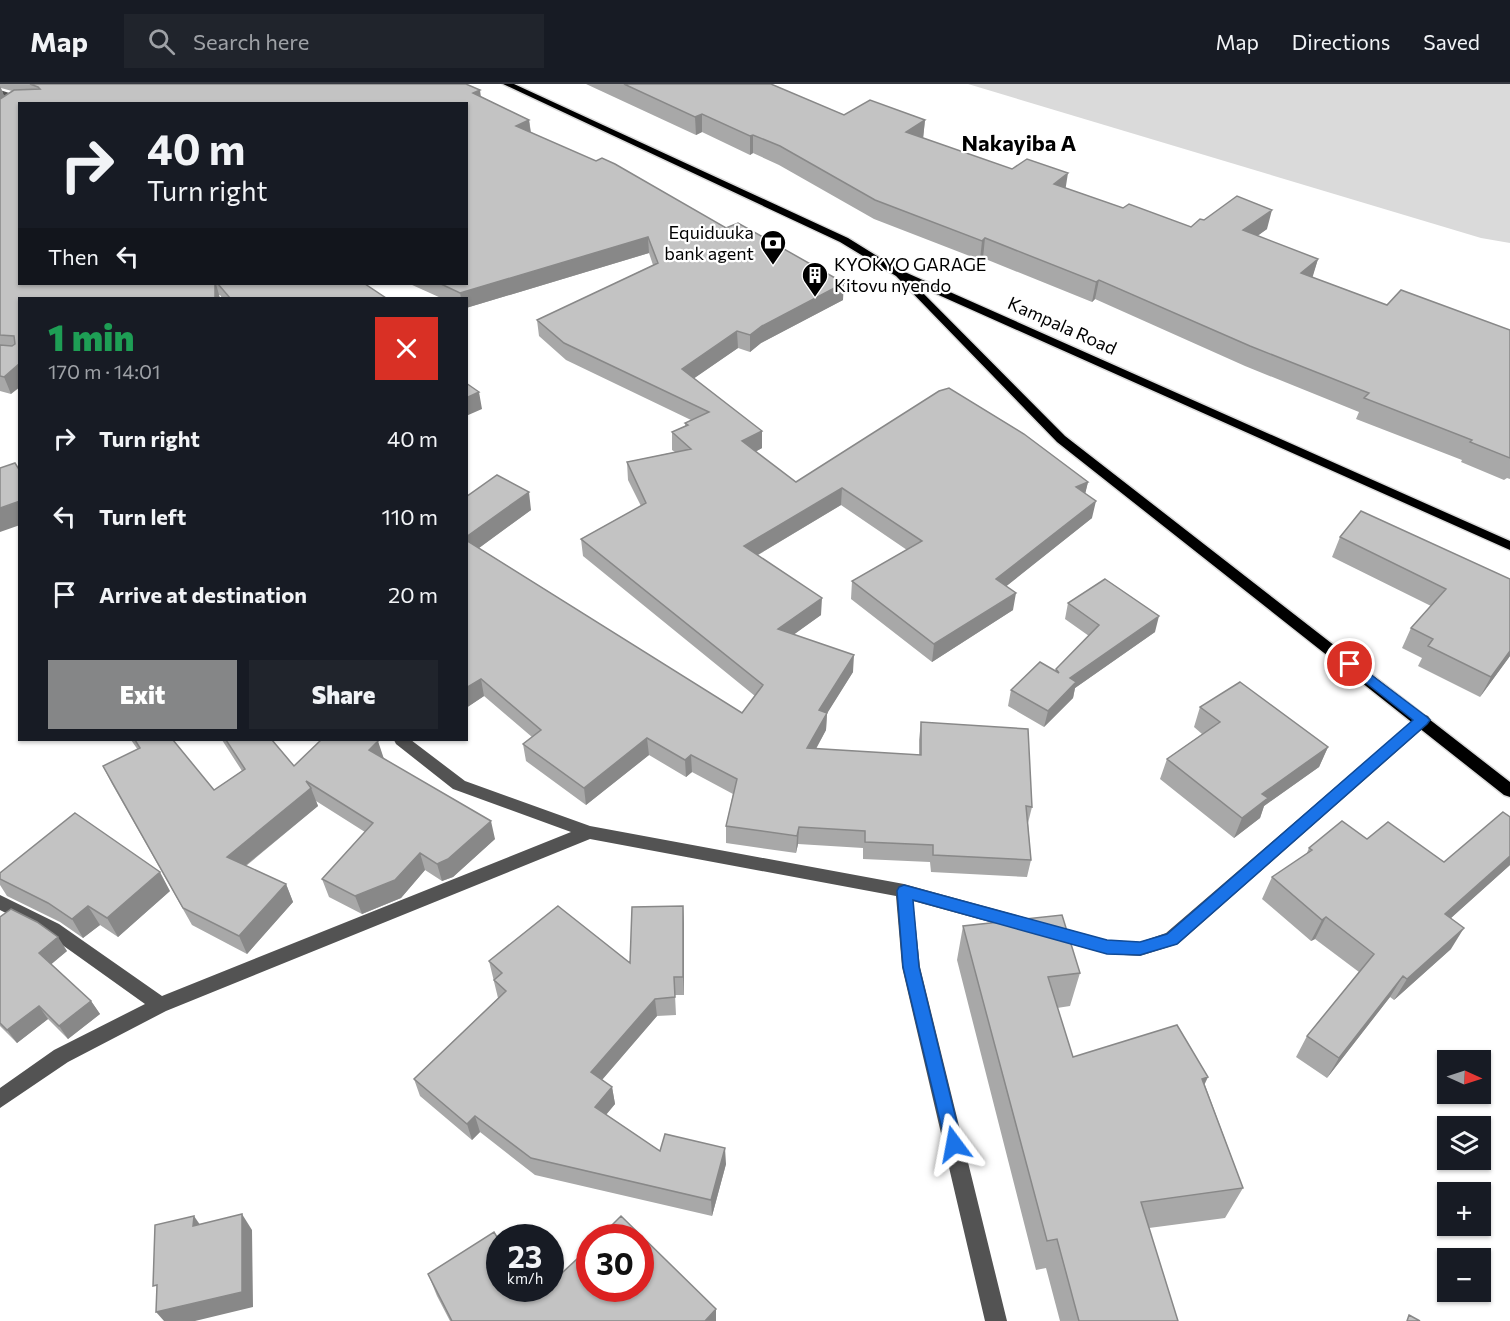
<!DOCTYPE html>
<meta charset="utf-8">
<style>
body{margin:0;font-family:Commissioner,sans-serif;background:#20242c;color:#f1f3f6;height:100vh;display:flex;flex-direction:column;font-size:22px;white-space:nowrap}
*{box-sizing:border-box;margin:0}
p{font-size:20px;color:#9ea1a6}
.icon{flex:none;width:33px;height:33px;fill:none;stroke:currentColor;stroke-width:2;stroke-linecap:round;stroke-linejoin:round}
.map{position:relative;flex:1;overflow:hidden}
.drawer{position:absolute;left:18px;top:213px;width:450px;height:444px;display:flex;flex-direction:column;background:#171b24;border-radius:0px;box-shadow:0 2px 4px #0004}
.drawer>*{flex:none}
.guide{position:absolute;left:18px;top:18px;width:450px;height:183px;border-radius:0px;box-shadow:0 2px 4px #0004;background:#171b24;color:#f1f3f6;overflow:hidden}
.needle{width:39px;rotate:93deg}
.fabs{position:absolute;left:1437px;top:966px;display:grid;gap:12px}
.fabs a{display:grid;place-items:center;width:54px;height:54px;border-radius:0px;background:#171b24;box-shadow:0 2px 4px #0004;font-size:30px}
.speed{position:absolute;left:486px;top:1140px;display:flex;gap:12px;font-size:30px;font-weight:700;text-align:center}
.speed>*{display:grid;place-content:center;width:78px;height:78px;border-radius:50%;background:#171b24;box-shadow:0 2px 4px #0004;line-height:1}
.speed small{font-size:15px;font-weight:400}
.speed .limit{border:9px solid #d22;background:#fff;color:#111}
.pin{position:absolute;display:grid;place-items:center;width:51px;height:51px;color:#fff;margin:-26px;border:3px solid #fff;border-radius:50%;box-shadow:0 2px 6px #0007}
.me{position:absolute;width:66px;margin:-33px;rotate:347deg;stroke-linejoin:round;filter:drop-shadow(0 0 4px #0008)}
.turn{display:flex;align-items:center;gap:21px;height:126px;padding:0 30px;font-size:27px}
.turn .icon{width:78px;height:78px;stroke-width:2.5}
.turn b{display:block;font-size:42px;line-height:51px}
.then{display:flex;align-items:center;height:57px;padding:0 30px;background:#0003;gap:12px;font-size:22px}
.round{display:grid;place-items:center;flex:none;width:63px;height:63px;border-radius:0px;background:#20242c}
.summary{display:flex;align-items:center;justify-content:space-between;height:102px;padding:0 30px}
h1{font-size:36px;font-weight:800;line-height:45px;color:#1e9e55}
.cta{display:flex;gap:12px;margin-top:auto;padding:12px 30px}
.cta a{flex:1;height:69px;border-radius:0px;background:#858687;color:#fff;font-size:24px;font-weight:800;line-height:69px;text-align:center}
.cta a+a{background:#20242c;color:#f1f3f6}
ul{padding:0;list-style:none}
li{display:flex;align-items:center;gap:18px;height:78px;padding:0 30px}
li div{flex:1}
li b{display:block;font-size:22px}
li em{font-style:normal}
header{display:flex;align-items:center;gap:36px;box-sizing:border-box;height:84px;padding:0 30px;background:#171b24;border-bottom:2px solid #363941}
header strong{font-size:28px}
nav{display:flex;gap:33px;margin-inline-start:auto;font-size:21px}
.search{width:420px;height:54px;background:#20242c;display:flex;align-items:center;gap:15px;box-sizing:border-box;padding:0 21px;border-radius:0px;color:#9ea1a6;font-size:22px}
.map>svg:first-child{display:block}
.green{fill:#dadada}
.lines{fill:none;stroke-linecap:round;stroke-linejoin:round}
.major-casing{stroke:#dbdbdb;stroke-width:3}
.minor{fill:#535353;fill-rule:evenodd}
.major{fill:#000;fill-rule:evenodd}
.wall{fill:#a8a8a8;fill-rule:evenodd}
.shaded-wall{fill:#888}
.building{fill:#c3c3c3;stroke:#888;stroke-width:1.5}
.route{fill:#1a73e8;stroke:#114b97;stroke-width:1.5}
.labels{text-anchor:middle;stroke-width:4.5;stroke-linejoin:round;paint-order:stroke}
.far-poi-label{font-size:18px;fill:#000;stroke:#fff;text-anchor:end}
.far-street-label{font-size:18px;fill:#000;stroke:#fff}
.far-quarter-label{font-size:22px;font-weight:bold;fill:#000;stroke:#fff}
</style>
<header>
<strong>Map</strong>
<div class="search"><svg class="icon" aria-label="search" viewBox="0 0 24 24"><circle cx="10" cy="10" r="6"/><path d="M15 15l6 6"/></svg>Search here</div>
<nav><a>Map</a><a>Directions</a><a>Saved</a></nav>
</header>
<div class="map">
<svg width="1510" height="1237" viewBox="0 0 1510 1237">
<rect width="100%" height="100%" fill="#fff"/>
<path class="green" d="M968,0H1510V159L1481,154Z"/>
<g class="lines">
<g class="major-casing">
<path id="major" d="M503,0H514L848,154L898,185L1510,457V466L914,200L1065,352L1510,698V713L1504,711L1057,358L896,192L840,158Z"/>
</g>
<path class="minor" d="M0,6L43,20H21L0,12Z
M1423,630L1428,632L1431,636L1428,640L1178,860L1140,872L1107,870L913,817L920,883L1007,1237H985L902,883L896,812L590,755L166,927L68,978L0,1024V1004L54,966L145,920L47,850L0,826V811L59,840L162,912L571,748L453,705L396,660L394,656H411L465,697L590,742L904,800L1107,856L1140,858L1166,849L1418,632Z"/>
<use href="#major" class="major"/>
</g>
<path class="wall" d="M0,0H466L480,12L529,36L531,48L843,216L761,259L750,268L738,264L694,294L762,364L755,368L796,398H1088L1085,409L1092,434L1006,502L1013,526L932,578L851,515L852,497L907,466L841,421L758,471L821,531L794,550L853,588L827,629L826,646L816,665L919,671V656L921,638L1032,723L1028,739L1031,776L1027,793L931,788L930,778L863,775V764L798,760L796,769L726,759V742L733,710L692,688L686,693L649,671L586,721L526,677L523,660L532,653L484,612L466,624V413L531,426L479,464L742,629L755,612L583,472L581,455L641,422L628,396L627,378L675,368L672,366V348L685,342V339L691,336L566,276L539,252L537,236L653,181L649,169L466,224V214H441L410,200H466V20L20,200H365L386,214H222L220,211L20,214L11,310L0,307ZM1,4L12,7L4,12Z
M586,0H771L844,31L925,36L923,54L1123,124L1191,143L1204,136L1267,145L1257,152L1318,175L1312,193L1387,221L1510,246V395L1507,394L1504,396L1461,378L1462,376L1356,335L1359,328L1245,282L1095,215L1092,218L983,174L980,176L874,135L779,81L753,69L750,71L702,48L696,51Z
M1340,453L1510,495V572L1480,613L1418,582L1422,574L1402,564L1411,544L1431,522L1332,473Z
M1068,519L1155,548L1075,604L1073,614L1044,643L1008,622L1011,606L1056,587V585L1089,552L1065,535Z
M1200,623L1328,663L1319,683L1264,722L1260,734L1234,754L1160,695L1167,675L1202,650L1194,643Z
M131,656H173L214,706L242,687L222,656H272L294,682L384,675L495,755L453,793L442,797L425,786L401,814L362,830L329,813L322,795L365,748L316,717L318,722L246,782L286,800L293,818L247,870L192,841L112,700L103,682L138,666Z
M1510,733V781L1451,834V865L1394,916L1390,913L1327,994L1296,973L1307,952L1359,888L1315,855L1311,857L1262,815L1272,793L1306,771L1309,764L1367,755L1444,778Z
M0,789L170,807L118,853L100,841L83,854L60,838L7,812L0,801Z
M683,822L684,841V911H675L676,931L657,932L602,996L612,1003L615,1020L606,1031L660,1067L726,1080L712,1132L535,1091L480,1048L472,1056L420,1012L414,995L498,914L489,877L630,879Z
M0,833L67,867L51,880L91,917L100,930L68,955L48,935L17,959L0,942Z
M963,842L1080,889L1070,922L1057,924L1073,973L1205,1001L1243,1104L1225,1134L1149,1144L1178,1237H1060L1046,1184L1036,1186L957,876Z
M428,1190L527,1206L716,1237H450L437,1212Z"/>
<path class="shaded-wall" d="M0,2L6,17L0,22Z
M480,6L482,21L473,9Z
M702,30V48L696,51L695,33Z
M529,36L531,52L516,42Z
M925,36L923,55L906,48Z
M753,51V69L750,71V52Z
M1068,89L1065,108L1054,100Z
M1272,126L1267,145L1238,166L1243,146Z
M648,153L649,169L466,224V214H461L460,209Z
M985,154L983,174L980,176L982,157Z
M1318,175L1312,195L1301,189Z
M1099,196L1095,215L1092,218L1096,198Z
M844,199L843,216L761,259L750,268V251L762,242Z
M215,200H216L220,214H215Z
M737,247L738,264L683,302L682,285Z
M20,279V303L11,310L4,293Z
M479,308L482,325L466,332V314Z
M762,347V364L742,375V357Z
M1088,398L1084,415L1076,403Z
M842,404L841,421L744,479V462Z
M529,408L531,426L468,472L466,464V453Z
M20,417V441L0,448V424Z
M1096,417L1092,434L994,512L996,495Z
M1016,509L1013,526L932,578L934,560Z
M822,514L821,531L778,562V545Z
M1159,532L1155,548L1075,604L1073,614L1044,643L1048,627L1070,594Z
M1510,567V572L1480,613L1491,593Z
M854,571L853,588L818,644L819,626Z
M481,595L484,612L466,624V604Z
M827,629L826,646L807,681V664Z
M647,654L649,671L586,721L584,704Z
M378,657L384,675L369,666Z
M1328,663L1319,683L1264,722L1260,734L1234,754L1242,734L1262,710Z
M691,671L692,688L686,693L685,676Z
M311,704L318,722L235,790L227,773Z
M491,737L495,755L453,793L442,797L437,780Z
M799,743L798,760L796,769L797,752Z
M420,769L425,786L401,814L362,830L355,812Z
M1510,772V781L1432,851L1445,830Z
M160,788L170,807L118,853L107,834Z
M286,800L293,818L247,870L239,852Z
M88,822L100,841L83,854L72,835Z
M683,822L684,841V911L683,893Z
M1326,833L1315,855L1311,857L1322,836Z
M1464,844L1451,865L1394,916L1407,895Z
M58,853L67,867L48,883L39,869Z
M1403,892L1390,913L1327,994L1339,974Z
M655,915L657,932L594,1005L591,988Z
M91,917L100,930L68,955L59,942Z
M39,922L48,935L17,959L7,946Z
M1208,993L1193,1025L1202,995Z
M612,1003L615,1020L598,1040L595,1023Z
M475,1032L480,1048L472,1056L467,1040Z
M725,1064L726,1080L712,1132L711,1116Z
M242,1130L252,1146L253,1223L195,1237H164L156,1228Z
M194,1132L205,1148L193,1142Z
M716,1225V1237H705Z"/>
<path class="building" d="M30,0H466L480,6L473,9L529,36L516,42L596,77L602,74L615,80L726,144L738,139L844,199L762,242L750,251L737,247L682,285L762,347L742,357L796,398L939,307L949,304L1024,350L1088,398L1076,403L1096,417L996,495L1016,509L934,560L852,497L922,457L842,404L744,462L822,514L778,545L854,571L819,626L827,629L807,664L921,671V638L1028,645L1032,723L1026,722L1031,776L933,771V761L865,758V747L799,743L797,752L726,742L737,695L691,671L685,676L647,654L584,704L523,660L541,646L481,595L466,604V456L742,629L763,601L581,455L646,419L627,378L691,365L672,348L688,341L685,339L709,328L564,259L537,236L658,179L648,153L460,209L441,200H466V20H20V200H215V214H20V279L4,293L0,292V261L12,262L15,260L14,252L0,251V15L14,6L40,5L38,3Z
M624,0H771L844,31L870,16L925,36L906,48L1012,85L1027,75L1068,89L1054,100L1123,124L1129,120L1191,143L1200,135L1204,136L1237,112L1272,126L1243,146L1318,175L1301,189L1387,221L1401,206L1510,246V374L1470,358L1472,356L1364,314L1369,309L1250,262L1099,196L1096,198L985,154L982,157L875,116L780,62L753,51L750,52L702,30L695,33Z
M218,200H365L386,214H230Z
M466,299L479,308L466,314Z
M15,379L20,387V417L0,424V384Z
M497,391L529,408L466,453V413Z
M1361,427L1510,495V567L1491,593L1428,562L1433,555L1411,544L1446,505L1340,453Z
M1105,495L1159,532L1070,594L1076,598L1048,627L1011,606L1040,578L1059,589L1056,585L1099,541L1068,519Z
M1240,598L1328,663L1262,710L1268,714L1242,734L1167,675L1220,638L1200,623Z
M135,656H173L214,706L245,685L226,656H272L294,682L321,656H376L378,657L369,666L491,737L448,775L437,780L420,769L395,796L355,812L322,795L373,739L306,697L311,704L227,773L286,800L239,852L183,824L103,682L140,664Z
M1503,728L1510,733V772L1445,830L1464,844L1407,895L1403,892L1339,974L1307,952L1374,870L1326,833L1322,836L1272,793L1312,766L1309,764L1342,737L1367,755L1388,738L1444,778Z
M75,729L160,788L107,834L88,822L72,835L48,819L0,795V789Z
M558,822L630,879L632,823L683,822V893H674L675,913L655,915L591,988L612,1003L595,1023L660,1067L665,1050L725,1064L711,1116L531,1074L475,1032L467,1040L414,995L506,907L494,896L502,889L489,877Z
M11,825L37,838L58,853L39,869L91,917L59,942L39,922L7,946L0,939V833Z
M1062,831L1080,889L1048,893L1073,973L1177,941L1208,993L1202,995L1243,1104L1141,1118L1178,1237H1079L1057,1155L1047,1157L963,842Z
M242,1130V1208L156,1228L157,1201L153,1202L155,1141L194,1132L193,1142Z
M621,1132L716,1225L705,1237H452L428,1190L494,1148L500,1158V1204H526L527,1206L529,1204H550V1200L590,1163V1204H640V1154H599Z
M1409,1231L1420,1237H1407Z"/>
<path class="route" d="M1350,575L1427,633L1430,636L1427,640L1177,860L1140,871L1107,870L913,816L919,883L962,1060L960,1066L954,1068L947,1066L903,883L897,807L899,803L904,801L1107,856L1140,858L1167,850L1413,636L1346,583L1344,580L1346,577Z"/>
<defs>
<g id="bank-pin" transform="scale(1.35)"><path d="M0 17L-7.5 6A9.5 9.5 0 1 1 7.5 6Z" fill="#000" stroke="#fff"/><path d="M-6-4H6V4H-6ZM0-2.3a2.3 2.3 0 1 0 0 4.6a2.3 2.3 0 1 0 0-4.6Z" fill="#fff"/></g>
<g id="building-pin" transform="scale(1.35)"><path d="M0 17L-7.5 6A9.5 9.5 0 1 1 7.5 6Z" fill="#000" stroke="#fff"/><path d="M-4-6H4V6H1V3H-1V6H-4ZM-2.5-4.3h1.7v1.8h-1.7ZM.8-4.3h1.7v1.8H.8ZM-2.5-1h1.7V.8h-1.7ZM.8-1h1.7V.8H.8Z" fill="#fff"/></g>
</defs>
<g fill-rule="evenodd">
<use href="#bank-pin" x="773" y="159"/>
<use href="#building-pin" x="815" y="191"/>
</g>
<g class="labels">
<g class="far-poi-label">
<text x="754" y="155">Equiduuka<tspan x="754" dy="21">bank agent</tspan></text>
<text x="834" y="187" text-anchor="start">KYOKYO GARAGE<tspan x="834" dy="21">Kitovu nyendo</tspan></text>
</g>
<g class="far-street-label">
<text transform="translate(1062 242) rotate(24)" y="6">Kampala Road</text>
</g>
<g class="far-quarter-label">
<text x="1019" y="67">Nakayiba A</text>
</g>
</g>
</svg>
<div class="fabs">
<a><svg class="needle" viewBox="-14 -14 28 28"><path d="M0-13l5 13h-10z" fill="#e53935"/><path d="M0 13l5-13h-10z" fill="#9ea1a6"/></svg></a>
<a><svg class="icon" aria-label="layers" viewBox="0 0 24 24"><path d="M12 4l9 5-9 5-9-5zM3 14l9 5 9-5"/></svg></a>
<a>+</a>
<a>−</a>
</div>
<div class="speed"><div>23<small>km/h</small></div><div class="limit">30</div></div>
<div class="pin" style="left:1350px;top:580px;background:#d93025"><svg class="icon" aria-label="arrive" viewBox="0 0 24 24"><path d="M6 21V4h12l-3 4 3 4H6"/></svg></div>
<svg class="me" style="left:954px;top:1060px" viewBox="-20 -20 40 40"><path d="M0-17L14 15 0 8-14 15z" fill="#1a73e8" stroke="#fff" stroke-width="4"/></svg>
<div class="guide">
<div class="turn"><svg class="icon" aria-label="right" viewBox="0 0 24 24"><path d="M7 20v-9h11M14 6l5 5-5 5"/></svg><div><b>40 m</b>Turn right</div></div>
<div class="then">Then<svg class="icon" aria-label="left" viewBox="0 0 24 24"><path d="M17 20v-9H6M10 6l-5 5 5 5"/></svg></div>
</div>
<section class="drawer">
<div class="summary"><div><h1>1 min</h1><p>170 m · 14:01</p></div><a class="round" style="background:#d93025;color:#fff"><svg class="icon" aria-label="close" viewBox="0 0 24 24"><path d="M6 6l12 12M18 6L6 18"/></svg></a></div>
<ul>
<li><svg class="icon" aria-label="right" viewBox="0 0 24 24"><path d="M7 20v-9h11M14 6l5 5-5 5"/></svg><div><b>Turn right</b></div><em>40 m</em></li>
<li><svg class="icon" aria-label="left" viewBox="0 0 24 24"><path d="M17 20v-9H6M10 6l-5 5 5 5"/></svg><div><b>Turn left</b></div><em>110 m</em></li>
<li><svg class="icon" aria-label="arrive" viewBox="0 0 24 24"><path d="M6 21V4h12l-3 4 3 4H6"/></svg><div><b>Arrive at destination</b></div><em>20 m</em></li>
</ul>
<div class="cta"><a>Exit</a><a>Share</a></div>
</section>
</div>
